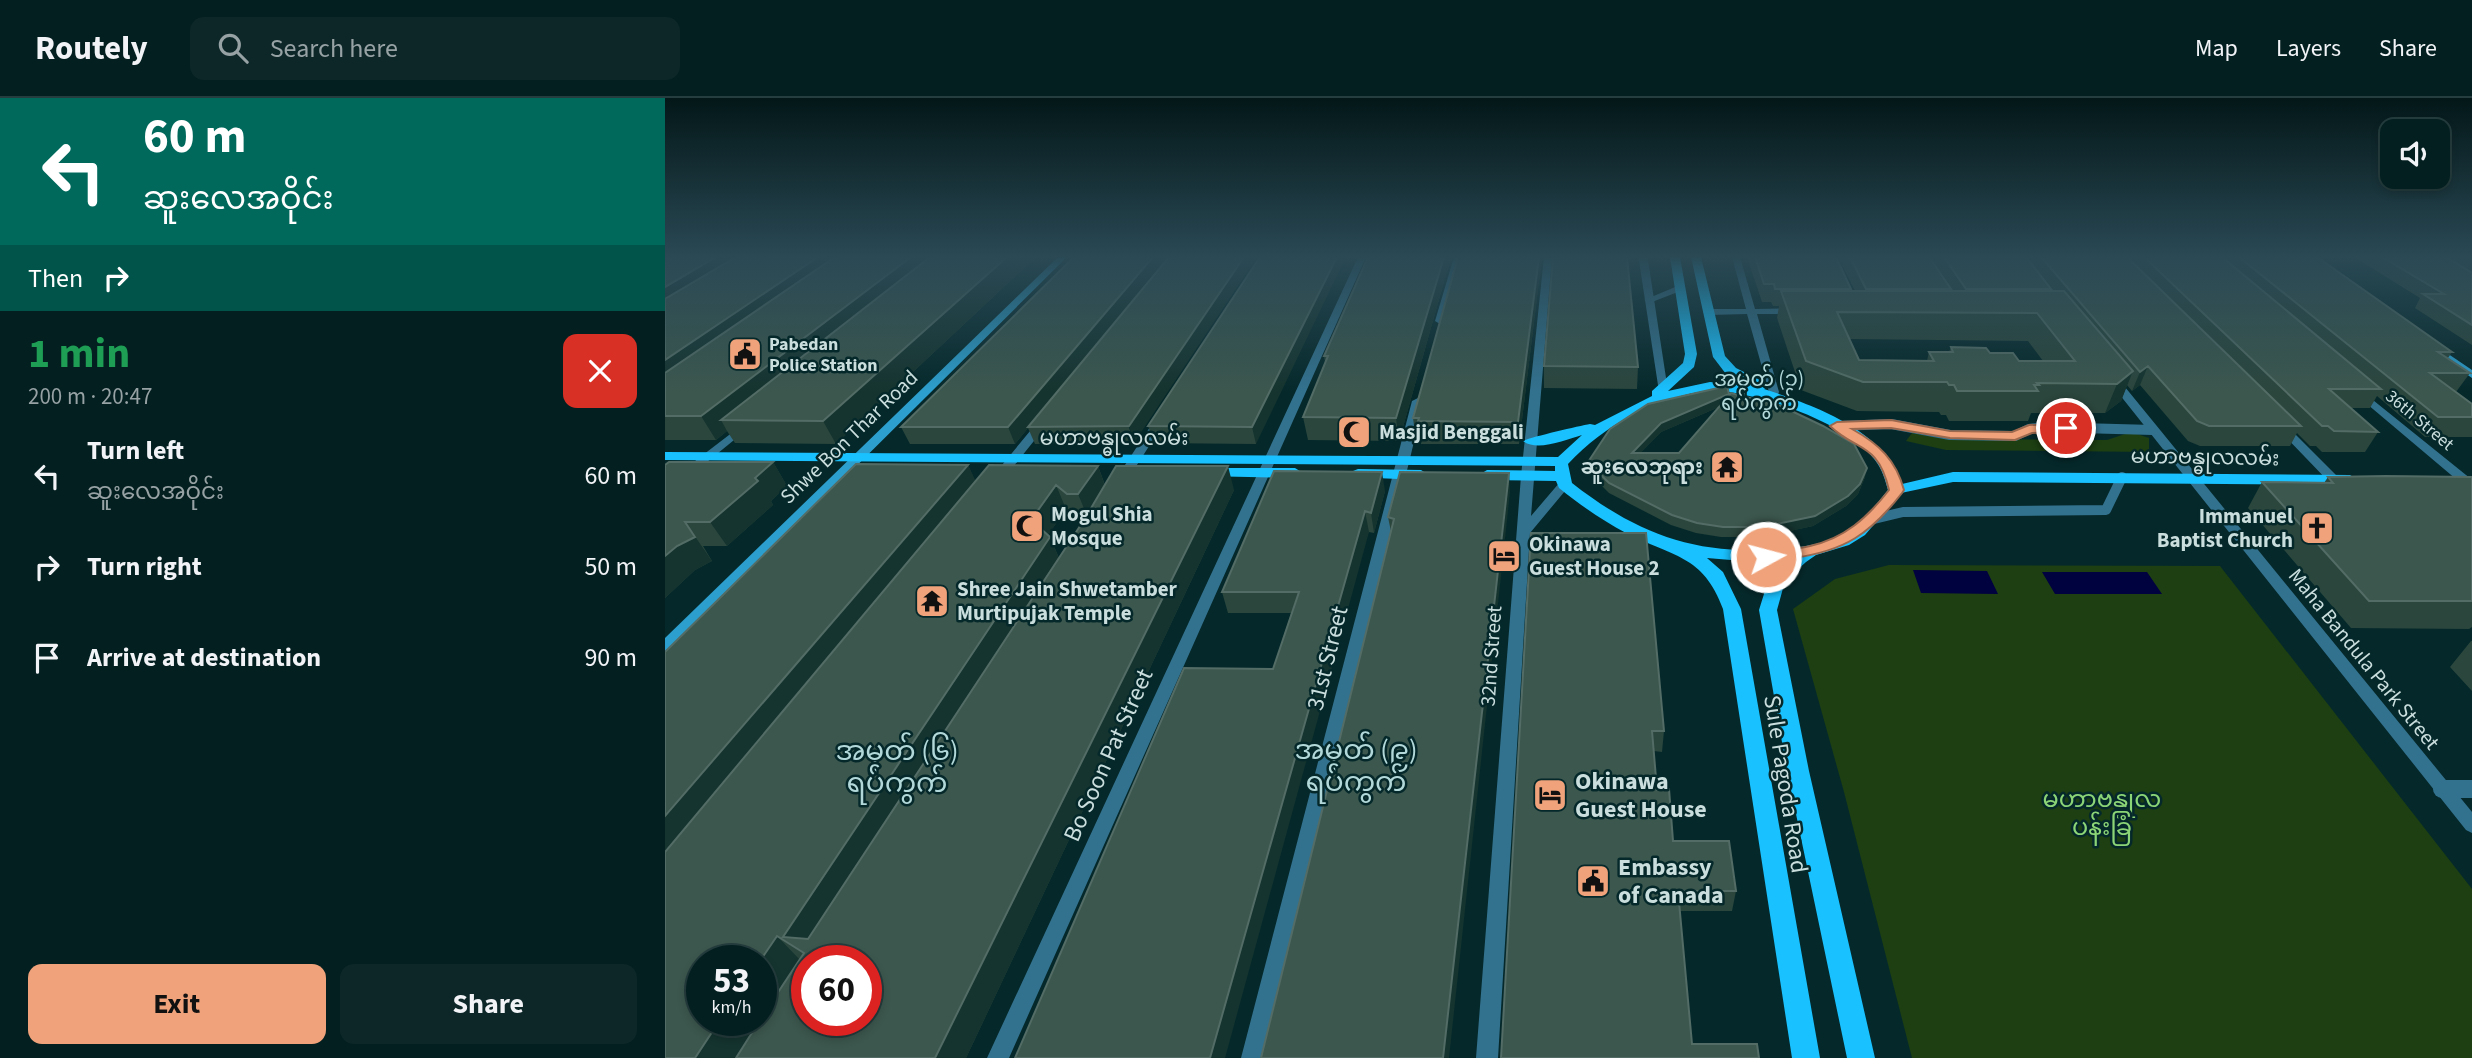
<!DOCTYPE html>
<meta charset="utf-8">
<style>
body{margin:0;font-family:"Source Sans 3","Noto Sans Myanmar",sans-serif;background:#0d2729;color:#f1f3f6;height:100vh;display:flex;flex-direction:column;font-size:26px;white-space:nowrap}
*{box-sizing:border-box;margin:0}
p{font-size:23px;color:#97a2a5}
.icon{flex:none;width:38px;height:38px;fill:none;stroke:currentColor;stroke-width:2;stroke-linecap:round;stroke-linejoin:round}
.map{position:relative;flex:1;overflow:hidden}
.side{display:flex;flex-direction:column;background:#041f20;width:665px}
.side>*{flex:none}
.banner{background:#00695c;color:#fff;overflow:hidden}
.fabs{position:absolute;left:1715px;top:21px;display:grid;gap:14px}
.fabs a{display:grid;place-items:center;width:70px;height:70px;border-radius:14px;background:#041f20;box-shadow:0 4px 10px #0003,0 0 0 2px #253d3e;font-size:35px}
.speed{position:absolute;left:21px;top:847px;display:flex;gap:14px;font-size:35px;font-weight:700;text-align:center}
.speed>*{display:grid;place-content:center;width:91px;height:91px;border-radius:50%;background:#041f20;box-shadow:0 4px 10px #0003,0 0 0 2px #253d3e;line-height:1}
.speed small{font-size:18px;font-weight:400}
.speed .limit{border:10px solid #d22;background:#fff;color:#111}
.pin{position:absolute;display:grid;place-items:center;width:60px;height:60px;color:#fff;margin:-30px;border:4px solid #fff;border-radius:50%;box-shadow:0 2px 7px #0007}
.me{position:absolute;width:77px;margin:-38px;rotate:83deg;stroke-linejoin:round;filter:drop-shadow(0 0 5px #0008)}
.turn{display:flex;align-items:center;gap:24px;height:147px;padding:0 28px;font-size:32px}
.turn .icon{width:91px;height:91px;stroke-width:2.5}
.turn b{display:block;font-size:49px;line-height:60px}
.then{display:flex;align-items:center;height:66px;padding:0 28px;background:#0003;gap:14px;font-size:26px}
.round{display:grid;place-items:center;flex:none;width:74px;height:74px;border-radius:14px;background:#0d2729}
.overview{display:flex;align-items:center;justify-content:space-between;height:119px;padding:0 28px}
h1{font-size:42px;font-weight:700;line-height:52px;color:#1e9e55}
.cta{display:flex;gap:14px;margin-top:auto;padding:14px 28px}
.cta a{flex:1;height:80px;border-radius:14px;background:#f0a27a;color:#111;font-size:28px;font-weight:700;line-height:80px;text-align:center}
.cta a+a{background:#0d2729;color:#f1f3f6}
ul{padding:0;list-style:none}
li{display:flex;align-items:center;gap:21px;height:91px;padding:0 28px}
li div{flex:1}
li b{display:block;font-size:26px}
li em{font-style:normal}
header{display:flex;align-items:center;gap:42px;box-sizing:border-box;height:98px;padding:0 35px;background:#041f20;border-bottom:2px solid #253d3e}
header strong{font-size:33px}
nav{display:flex;gap:38px;margin-inline-start:auto;font-size:24px}
.search{width:490px;height:63px;background:#0d2729;display:flex;align-items:center;gap:18px;box-sizing:border-box;padding:0 24px;border-radius:14px;color:#97a2a5;font-size:26px}
main{display:flex;flex:1;min-height:0}
.map>svg:first-child{display:block}
.green{fill:#1d3f12}
.water{fill:#00013f}
.lines{fill:none;stroke-linecap:round;stroke-linejoin:round}
.service-far2{stroke:#33728f;stroke-width:9}
.service-far1{stroke:#33728f;stroke-width:10}
.service{stroke:#33728f;stroke-width:18}
.minor{fill:#33728f;fill-rule:evenodd}
.secondary{fill:#2d9fce;fill-rule:evenodd}
.primary{fill:#19c1ff;fill-rule:evenodd}
.wall{fill:#2b463d;fill-rule:evenodd}
.shaded-wall{fill:#15342f}
.building{fill:#3c574e;stroke:#536c65;stroke-width:2;fill-rule:evenodd}
.route{fill:#f0a27a;stroke:#9c694f;stroke-width:2}
.labels{text-anchor:middle;stroke-width:5;stroke-linejoin:round;paint-order:stroke}
.far-poi-label{font-size:18px;font-weight:bold;fill:#cbdede;stroke:#05292b;text-anchor:start}
.far-street-label{font-size:18px;fill:#cbdede;stroke:#05292b}
.far-quarter-label{font-size:21px;fill:#b3d8da;stroke:#05292b}
.poi-label{font-size:21px;font-weight:bold;fill:#cbdede;stroke:#05292b;text-anchor:start}
.street-label{font-size:21px;fill:#cbdede;stroke:#05292b}
.near-street-label{font-size:24px;fill:#cbdede;stroke:#05292b}
.near-poi-label{font-size:24px;font-weight:bold;fill:#cbdede;stroke:#05292b;text-anchor:start}
.near-park-label{font-size:24px;fill:#8cd577;stroke:#05292b}
.near-quarter-label{font-size:28px;fill:#b3d8da;stroke:#05292b}
</style>
<header>
<strong>Routely</strong>
<div class="search"><svg class="icon" aria-label="search" viewBox="0 0 24 24"><circle cx="10" cy="10" r="6"/><path d="M15 15l6 6"/></svg>Search here</div>
<nav><a>Map</a><a>Layers</a><a>Share</a></nav>
</header>
<main>
<section class="side">
<div class="banner">
<div class="turn"><svg class="icon" aria-label="left" viewBox="0 0 24 24"><path d="M17 20v-9H6M10 6l-5 5 5 5"/></svg><div><b>60 m</b>ဆူးလေအဝိုင်း</div></div>
<div class="then">Then<svg class="icon" aria-label="right" viewBox="0 0 24 24"><path d="M7 20v-9h11M14 6l5 5-5 5"/></svg></div>
</div>
<div class="overview"><div><h1>1 min</h1><p>200 m · 20:47</p></div><a class="round" style="background:#d93025;color:#fff"><svg class="icon" aria-label="close" viewBox="0 0 24 24"><path d="M6 6l12 12M18 6L6 18"/></svg></a></div>
<ul>
<li><svg class="icon" aria-label="left" viewBox="0 0 24 24"><path d="M17 20v-9H6M10 6l-5 5 5 5"/></svg><div><b>Turn left</b><p>ဆူးလေအဝိုင်း</p></div><em>60 m</em></li>
<li><svg class="icon" aria-label="right" viewBox="0 0 24 24"><path d="M7 20v-9h11M14 6l5 5-5 5"/></svg><div><b>Turn right</b></div><em>50 m</em></li>
<li><svg class="icon" aria-label="arrive" viewBox="0 0 24 24"><path d="M6 21V4h12l-3 4 3 4H6"/></svg><div><b>Arrive at destination</b></div><em>90 m</em></li>
</ul>
<div class="cta"><a>Exit</a><a>Share</a></div>
</section>
<div class="map">
<svg width="1807" height="960" viewBox="0 0 1807 960">
<rect width="100%" height="100%" fill="#05292b"/>
<path class="green" d="M1466,334L1484,340V354L1281,352L1241,343L1247,335L1280,341L1442,342Z
M1224,467L1555,468L1807,791V960H1247L1179,694L1128,511L1170,481Z"/>
<path class="water" d="M1248,472L1322,473L1333,496L1256,495Z
M1377,474H1482L1497,496H1390Z"/>
<g class="lines">
<path class="service-far2" d="M978,159L998,290"/>
<path class="service-far1" d="M1172,328L1226,326L1285,337L1350,338L1364,331L1378,329L1488,332
M1209,421L1238,414L1441,412L1457,379"/>
<path class="service" d="M1777,691H1807"/>
<path class="minor" d="M693,159H701L344,960H322Z
M789,159H797L780,223L775,226L770,223Z
M879,159H887L866,418L895,384H903L905,387L865,435L833,960H811L856,378Z
M1067,159H1075L1090,211L1131,210L1136,213L1131,216H1092L1114,294L1113,296H1105L1104,294L1082,216L1043,217L1038,214L1043,211H1081Z
M1015,187L1020,190L1018,192L987,204L979,202Z
M1447,277L1451,278L1807,714V735L1801,732L1443,282V278Z
M1693,290L1806,381V387H1798L1689,295L1688,293Z
M753,300L759,303L598,960H576L747,303Z
M495,319L501,322L468,373L462,377L458,376L456,373L491,320Z
M379,320L385,323L336,384H328L326,381L328,378L375,321Z
M81,324L87,327L85,329L4,395L0,396V386Z
M1616,325L1620,326L1673,379L1675,382L1673,385H1665L1612,330L1610,328Z"/>
<path class="secondary" d="M393,159H402L5,553L0,554V540Z
M1770,247L1807,272V280L1766,252L1765,250Z"/>
<path class="primary" d="M1005,159H1015L1032,256L1029,269L1003,293L1045,284L1086,288L1061,276L1048,259L1026,159H1036L1060,258L1071,270L1101,285L1103,288L1099,291C1148,307 1220,332 1237,386L1288,374L1685,377L1693,382L1685,387L1288,384L1236,395L1200,437L1184,447L1151,457L1141,464L1120,483L1112,512L1144,673L1210,960H1182L1122,673L1094,512L1103,483L1122,461L1090,464L1042,460L1058,474L1076,511L1155,960H1127L1058,511C1039,457 1006,458 961,435C937,422 915,407 894,390L891,383L822,382L814,377L822,372L890,373V368L0,362V354L893,359L917,337C901,342 871,354 858,343C862,340 914,328 925,326L930,327L987,298V293L1018,265L1020,256ZM1045,292C1093,294 1180,324 1210,362C1217,371 1220,381 1223,392C1211,407 1199,423 1182,434C1162,446 1138,449 1115,451C1032,458 972,436 907,385L903,366C940,326 991,300 1045,292Z
M542,370H630L638,375L630,380L537,378L534,375Z
M693,371L756,372L764,377L756,382L688,379L685,376L688,373Z"/>
</g>
<path class="wall" d="M0,159H371L171,346L70,345L62,333L51,342H0Z
M409,159L469,345L370,346L363,330L350,346H245L236,329Z
M595,159L591,346L489,345L483,328Z
M786,159L734,343L643,342L638,319L660,264L659,258Z
M793,159H877L854,346H756V343H751L748,320Z
M1082,159H1171L1186,191V193H1190L1173,159H1652L1787,254L1783,260L1805,275L1791,294L1807,306V339H1760L1712,298L1705,310H1686L1713,334L1700,354H1657L1651,348H1645L1632,335L1625,348H1535L1523,343L1475,287L1467,293L1462,287L1456,303L1440,315H1366L1363,323H1284L1281,317H1276L1274,314L1192,313L1136,292L1112,220L1114,208H1108L1106,204H1097ZM1184,241L1363,243L1378,263H1354L1325,255L1286,249L1284,254H1264L1262,263L1194,262Z
M1689,159H1807V247L1750,210L1755,200Z
M879,268L973,269L972,291L879,290Z
M1064,297L1200,379L1193,396L1181,408L1148,428L1096,439H1056L1031,435L1006,427L944,395L923,374V364ZM1054,309L1014,355H975L996,334Z
M108,364L122,388L106,403L108,407L62,448H38L47,463L30,472L0,500V367Z
M303,367L310,383L433,368L440,387L569,392L301,960H0ZM401,411L412,420H420L394,460L385,439L383,437Z
M1663,379H1807V529L1804,531L1686,530L1583,410L1597,384L1659,385Z
M720,393L709,435L704,434L608,571L626,515H563L557,494Z
M845,394L726,434L723,419Z
M866,435L999,633L997,654L989,653L992,692L1008,743L1071,793L1067,813H1015L1027,946L836,960Z
M1806,543H1807V593L1785,569Z"/>
<path class="shaded-wall" d="M51,159H94L0,218V189Z
M153,159H191L0,294V262Z
M246,159H279L56,322L62,333L51,342L36,318Z
M342,159H371L171,346L158,323Z
M488,159H503L350,346L343,329Z
M579,159H592L469,345L464,328Z
M672,159H681L591,346L587,329Z
M779,159H786L734,343L731,320Z
M874,159H877L854,346L853,324Z
M1483,268L1475,287L1467,293L1475,274Z
M1468,273L1456,303L1440,315L1452,286Z
M1064,296L1063,305L996,334L966,365L967,355L996,325Z
M108,364L122,388L106,403L108,407L62,448L45,424L90,380Z
M303,367L314,390L0,773V718Z
M433,368L441,391L423,420L413,396Z
M563,368L569,392L301,960H270Z
M1202,370L1200,379L1193,396L1181,408L1148,428L1096,439L1098,429Z
M717,374L720,393L709,435L706,415Z
M844,375L845,394L784,960H778Z
M391,387L401,411L377,446L366,422Z
M700,413L704,434L560,960H545Z
M20,424L47,463L30,472L0,500V458Z
M385,439L395,463L139,855L118,839Z
M112,838L136,863L73,960H30L55,922H96L95,863Z"/>
<path class="building" d="M0,159H51L0,189Z
M71,159H153L0,262V201Z
M170,159H246L36,318H0V275Z
M265,159H342L158,323L56,322Z
M409,159H488L343,329H236Z
M504,159H579L464,328L363,329Z
M595,159H672L587,329L483,328Z
M703,159H779L731,320L638,319L663,258H659Z
M793,159H874L853,324L753,323L754,320H748Z
M888,159H962L973,269L879,268Z
M1090,159H1171L1186,191H1110L1109,186H1099Z
M1185,159H1264L1286,191H1201Z
M1279,159H1361L1386,191H1301Z
M1376,159H1462L1636,328H1544L1532,323L1483,268L1475,274Z
M1479,159H1557L1716,291H1664L1713,334L1669,333L1663,328H1657Z
M1574,159H1652L1787,254H1773L1805,275H1765L1807,306V319H1773Z
M1717,159H1781L1807,175V227L1758,196H1779Z
M1116,193H1399L1468,273L1452,286L1372,285L1374,287H1369L1373,293H1292L1289,287H1284L1282,284H1198L1141,263ZM1172,214L1372,215L1410,263H1354L1348,255H1325L1321,250L1286,249L1288,254H1264L1269,263L1194,262Z
M1062,288L1064,296L996,325L967,355H1014L1066,295L1116,308L1158,328L1189,346L1202,370L1195,386L1183,398L1150,418L1098,429H1058L1032,425L1007,417L944,385L923,364L945,331L983,306Z
M4,364H108L90,380L93,383L45,424H20L30,439L12,448L0,458V367Z
M191,366L303,367L0,718V554Z
M324,367L433,368L413,396H402L391,387L366,422L385,439L118,839L143,841L419,422L451,368H563L270,960H71L95,922H96V920L139,855L112,838L95,863H37V922H55L30,960H0V754ZM142,863H201V922H142Z
M609,373L717,374L706,415L700,413L545,960H350L519,570L608,571L634,494H557Z
M735,374L844,375L778,960H596L729,421L723,419Z
M1721,378L1807,379V503H1704L1597,384L1668,385L1663,379Z
M866,435H981L999,633H987L992,692L1004,691L1008,743H1064L1071,793H1013L1027,946H1092L1094,960H836Z"/>
<linearGradient id="sky" x2="0" y2="1"><stop stop-color="#031718"/><stop offset="0.54" stop-color="#2a4955"/><stop offset="1" stop-color="#2a4955" stop-opacity="0"/></linearGradient>
<rect width="1807" height="294" fill="url(#sky)"/>
<path class="route" d="M1226,322L1285,333L1347,334L1364,327L1401,326L1407,330L1401,334L1367,335L1350,342L1285,340L1226,330L1187,331C1214,346 1231,362 1239,392L1237,395C1205,436 1180,453 1128,460C1118,461 1106,465 1095,462L1093,459L1095,455C1112,451 1129,452 1145,448C1180,440 1202,420 1224,392C1213,344 1192,354 1165,328L1172,324Z"/>
<defs>
<g id="civic-square" transform="scale(1.75)"><rect x="-9" y="-9" width="18" height="18" rx="4" fill="#f0a27a" stroke="#05292b"/><path d="M-.6-6.5H3V-4.5H.6V-3L4-1V1h2V6H-6V1h2V-1L-.6-3ZM-1.2 2.5V6h2.4V2.5Z" fill="#111"/></g>
<g id="mosque-square" transform="scale(1.75)"><rect x="-9" y="-9" width="18" height="18" rx="4" fill="#f0a27a" stroke="#05292b"/><path d="M3.5-4.9A6 6 0 1 0 3.5 4.9A5 5 0 1 1 3.5-4.9Z" fill="#111"/></g>
<g id="temple-square" transform="scale(1.75)"><rect x="-9" y="-9" width="18" height="18" rx="4" fill="#f0a27a" stroke="#05292b"/><path d="M0-6L5-2H3V0L6.5 2.5H4V6H1.5V3h-3V6H-4V2.5H-6.5L-3 0V-2H-5Z" fill="#111"/></g>
<g id="church-square" transform="scale(1.75)"><rect x="-9" y="-9" width="18" height="18" rx="4" fill="#f0a27a" stroke="#05292b"/><path d="M-1.2-6h2.4v3.5h3.3v2.4h-3.3V6h-2.4V-.1h-3.3v-2.4h3.3Z" fill="#111"/></g>
<g id="hotel-square" transform="scale(1.75)"><rect x="-9" y="-9" width="18" height="18" rx="4" fill="#f0a27a" stroke="#05292b"/><path d="M-6-4.5h1.5V1H6V5H4.5V3h-9V5H-6ZM-4 0a1.8 1.8 0 1 1 3.6 0ZM.5 0V-2.5h3Q6-2.5 6 0Z" fill="#111"/></g>
</defs>
<g fill-rule="evenodd">
<use href="#civic-square" x="80" y="256"/>
<use href="#mosque-square" x="689" y="334"/>
<use href="#temple-square" x="1062" y="369"/>
<use href="#mosque-square" x="362" y="428"/>
<use href="#church-square" x="1652" y="430"/>
<use href="#hotel-square" x="839" y="458"/>
<use href="#temple-square" x="267" y="503"/>
<use href="#hotel-square" x="885" y="697"/>
<use href="#civic-square" x="928" y="783"/>
</g>
<g class="labels">
<g class="far-poi-label">
<text x="104" y="252">Pabedan<tspan x="104" dy="21">Police Station</tspan></text>
</g>
<g class="far-street-label">
<text transform="translate(1755 322) rotate(40)" y="6">36th Street</text>
</g>
<g class="far-quarter-label">
<text x="1094" y="288">အမှတ် (၁)<tspan x="1094" dy="24">ရပ်ကွက်</tspan></text>
</g>
<g class="poi-label">
<text x="714" y="341">Masjid Benggali</text>
<text x="1038" y="376" text-anchor="end">ဆူးလေဘုရား</text>
<text x="386" y="423">Mogul Shia<tspan x="386" dy="24">Mosque</tspan></text>
<text x="1628" y="425" text-anchor="end">Immanuel<tspan x="1628" dy="24">Baptist Church</tspan></text>
<text x="864" y="453">Okinawa<tspan x="864" dy="24">Guest House 2</tspan></text>
<text x="292" y="498">Shree Jain Shwetamber<tspan x="292" dy="24">Murtipujak Temple</tspan></text>
</g>
<g class="street-label">
<text transform="translate(184 339) rotate(-44)" y="7">Shwe Bon Thar Road</text>
<text x="449" y="347">မဟာဗန္ဓုလလမ်း</text>
<text transform="translate(1540 359) rotate(1)" y="7">မဟာဗန္ဓုလလမ်း</text>
<text transform="translate(826 558) rotate(-86)" y="7">32nd Street</text>
<text transform="translate(1699 561) rotate(51)" y="7">Maha Bandula Park Street</text>
</g>
<g class="near-street-label">
<text transform="translate(662 560) rotate(-76)" y="8">31st Street</text>
<text transform="translate(443 657) rotate(-66)" y="8">Bo Soon Pat Street</text>
<text transform="translate(1121 686) rotate(81)" y="8">Sule Pagoda Road</text>
</g>
<g class="near-poi-label">
<text x="910" y="691">Okinawa<tspan x="910" dy="28">Guest House</tspan></text>
<text x="953" y="777">Embassy<tspan x="953" dy="28">of Canada</tspan></text>
</g>
<g class="near-park-label">
<text x="1437" y="709">မဟာဗန္ဓုလ<tspan x="1437" dy="28">ပန်းခြံ</tspan></text>
</g>
<g class="near-quarter-label">
<text x="691" y="661">အမှတ် (၉)<tspan x="691" dy="32">ရပ်ကွက်</tspan></text>
<text x="232" y="662">အမှတ် (၆)<tspan x="232" dy="32">ရပ်ကွက်</tspan></text>
</g>
</g>
</svg>
<div class="fabs">
<a><svg class="icon" aria-label="sound" viewBox="0 0 24 24"><path d="M4 9h4l5-4v14l-5-4H4zM17 9q2 3 0 6"/></svg></a>
</div>
<div class="speed"><div>53<small>km/h</small></div><div class="limit">60</div></div>
<div class="pin" style="left:1401px;top:330px;background:#d93025"><svg class="icon" aria-label="arrive" viewBox="0 0 24 24"><path d="M6 21V4h12l-3 4 3 4H6"/></svg></div>
<svg class="me" style="left:1101px;top:459px" viewBox="-20 -20 40 40"><circle r="17" fill="#f0a27a" stroke="#fff" stroke-width="3"/><path d="M0-11L8 9 0 5-8 9z" fill="#fff"/></svg>
</div>
</main>
